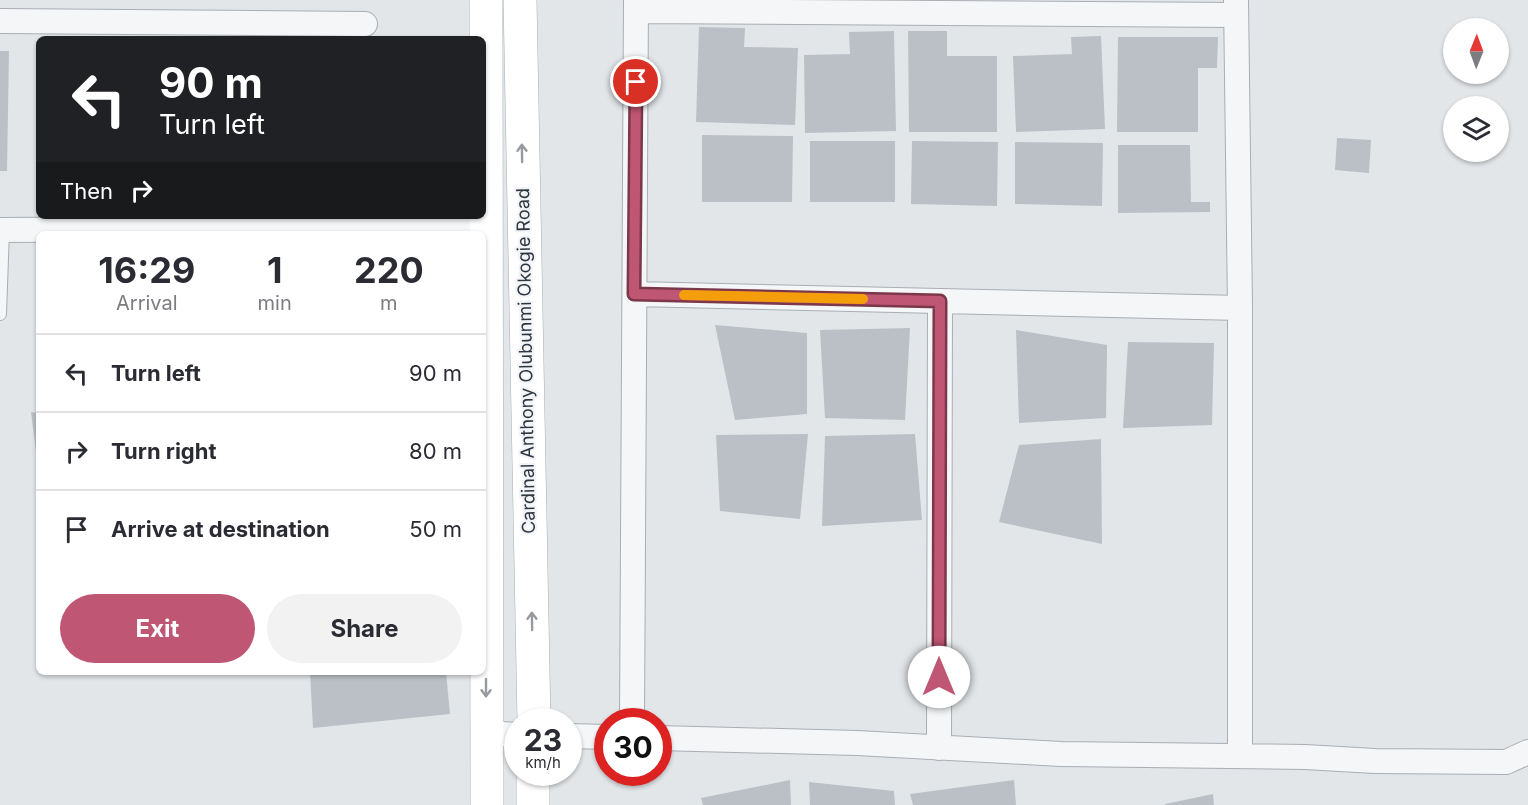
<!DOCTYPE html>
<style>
body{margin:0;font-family:Inter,sans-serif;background:#f2f2f3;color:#2b2b33;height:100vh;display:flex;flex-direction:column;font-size:22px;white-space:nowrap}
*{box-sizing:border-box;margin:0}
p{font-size:20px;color:#7c7c81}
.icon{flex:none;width:33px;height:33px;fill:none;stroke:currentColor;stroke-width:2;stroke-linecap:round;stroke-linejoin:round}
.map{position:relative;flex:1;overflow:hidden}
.sheet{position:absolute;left:36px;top:231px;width:450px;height:444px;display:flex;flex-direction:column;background:#fff;border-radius:9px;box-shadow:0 2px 4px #0004}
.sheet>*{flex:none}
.guide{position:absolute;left:36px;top:36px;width:450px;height:183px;border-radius:9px;box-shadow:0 2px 4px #0004;background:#202124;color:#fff;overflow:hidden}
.needle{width:39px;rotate:1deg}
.controls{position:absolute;left:1443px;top:18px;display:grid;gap:12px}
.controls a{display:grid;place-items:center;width:66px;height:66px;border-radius:50%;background:#fff;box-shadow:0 2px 4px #0004;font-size:30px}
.speed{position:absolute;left:504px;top:708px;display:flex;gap:12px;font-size:30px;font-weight:700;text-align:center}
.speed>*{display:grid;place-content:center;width:78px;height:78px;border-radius:50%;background:#fff;box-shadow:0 2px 4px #0004;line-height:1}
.speed small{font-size:15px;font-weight:400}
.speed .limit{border:9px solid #d22;background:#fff;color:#111}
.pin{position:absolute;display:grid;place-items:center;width:51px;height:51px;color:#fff;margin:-26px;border:3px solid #fff;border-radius:50%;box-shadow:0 2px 6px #0007}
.me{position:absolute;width:66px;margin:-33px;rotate:0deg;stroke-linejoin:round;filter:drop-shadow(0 0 4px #0008)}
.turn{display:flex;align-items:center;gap:21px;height:126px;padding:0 24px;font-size:27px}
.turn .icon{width:78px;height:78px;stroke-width:2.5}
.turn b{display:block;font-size:42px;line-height:51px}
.then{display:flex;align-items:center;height:57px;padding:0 24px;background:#0003;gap:12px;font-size:22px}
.eta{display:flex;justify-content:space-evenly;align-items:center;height:102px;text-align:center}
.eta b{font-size:36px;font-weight:700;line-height:42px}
.primary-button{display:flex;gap:12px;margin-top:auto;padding:12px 24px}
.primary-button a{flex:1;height:69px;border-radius:36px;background:#bf5674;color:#fff;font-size:24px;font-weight:700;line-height:69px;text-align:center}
.primary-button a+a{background:#f2f2f3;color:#2b2b33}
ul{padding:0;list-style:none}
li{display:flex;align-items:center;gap:18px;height:78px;padding:0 24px;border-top:2px solid #e1e1e2}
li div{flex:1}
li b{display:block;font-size:22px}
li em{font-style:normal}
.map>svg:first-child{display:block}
.building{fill:#bac0c5}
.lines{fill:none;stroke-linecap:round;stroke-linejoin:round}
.lane-casing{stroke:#a8aeb3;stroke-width:14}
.street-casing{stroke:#a8aeb3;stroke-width:26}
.secondary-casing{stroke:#a8aeb3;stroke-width:34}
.lane{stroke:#f5f6f8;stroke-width:12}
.street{stroke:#f5f6f8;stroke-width:24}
.secondary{stroke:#fff;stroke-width:33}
.oneway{stroke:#969a9f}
.route-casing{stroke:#7c384b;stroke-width:15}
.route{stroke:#bf5674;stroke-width:10}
.slow{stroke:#f59e0b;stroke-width:10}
.labels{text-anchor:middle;stroke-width:4.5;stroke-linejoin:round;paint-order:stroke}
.street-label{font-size:18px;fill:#2c363f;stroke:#f2f4f7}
</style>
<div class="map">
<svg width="1528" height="805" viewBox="0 0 1528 805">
<rect width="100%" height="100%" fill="#e2e6e9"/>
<path class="building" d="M699,27L745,28L744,47L798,48L795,125L696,122Z
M894,31L896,131L805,133L804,55L850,54L849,32Z
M908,31H947V56H997V132H909Z
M1101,36L1105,129L1016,132L1013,56L1072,54L1071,37Z
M1118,37H1218L1217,68H1198V132H1117Z
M0,51H9L7,171H0Z
M702,135L793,136L792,202H702Z
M1337,138L1371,140L1369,173L1335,170Z
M810,141H895V202H810Z
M912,141L998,142L997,206L911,204Z
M1015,142L1103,143L1102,206L1015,204Z
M1118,145H1190L1191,202H1210V212L1118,213Z
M715,325L807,333V414L735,420Z
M910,328L905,420L825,418L820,330Z
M1016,330L1107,345L1106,418L1019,423Z
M1128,342L1214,343L1212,425L1123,428Z
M31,412L39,413V467H38Z
M808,434L800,519L720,511L716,435Z
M915,434L922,520L822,526L825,436Z
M1101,439L1102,544L999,522L1019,445Z
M310,672H446L450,714L313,728Z
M790,780L791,805H703L701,798Z
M1014,780L1016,805H913L910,794Z
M809,782L894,791L895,805H810Z
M1213,794L1214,805H1165V804Z"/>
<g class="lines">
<g class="lane-casing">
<path id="lane" d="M0,314L3,230"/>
</g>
<g class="street-casing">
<path id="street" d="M1236,0L1240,308V756
M636,11L1235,15
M0,21L365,24
M0,230L486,227
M635,294L1240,308
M632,722L636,0
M486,733L518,735
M568,736L608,737
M658,738L857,743L1061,754L1305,757L1375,761L1506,762L1528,752
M939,748L940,301"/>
</g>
<g class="secondary-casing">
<path id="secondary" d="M486,0L487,805
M520,0L534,722
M533,805V772"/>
</g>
<use href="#lane" class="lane"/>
<use href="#street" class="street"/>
<use href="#secondary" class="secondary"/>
</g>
<defs><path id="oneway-shaft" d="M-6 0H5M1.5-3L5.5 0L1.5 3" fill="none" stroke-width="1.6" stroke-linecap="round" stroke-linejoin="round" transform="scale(1.5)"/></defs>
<g class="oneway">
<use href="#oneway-shaft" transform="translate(522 153) rotate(-91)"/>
<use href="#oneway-shaft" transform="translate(532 621) rotate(-91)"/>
<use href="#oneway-shaft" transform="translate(486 688) rotate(90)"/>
</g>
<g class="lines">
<g class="route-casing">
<path id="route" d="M636,82L634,294L940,301L939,677"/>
</g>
<use href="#route" class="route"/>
<path class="slow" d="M684,295L863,299"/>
</g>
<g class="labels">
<g class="street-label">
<text transform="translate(526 361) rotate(-91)" y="6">Cardinal Anthony Olubunmi Okogie Road</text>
</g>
</g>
</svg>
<div class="controls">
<a><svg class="needle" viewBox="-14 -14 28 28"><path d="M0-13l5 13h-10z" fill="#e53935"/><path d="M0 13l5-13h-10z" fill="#7c7c81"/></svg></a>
<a><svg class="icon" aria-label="layers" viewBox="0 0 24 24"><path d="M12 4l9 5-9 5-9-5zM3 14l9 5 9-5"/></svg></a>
</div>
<div class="speed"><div>23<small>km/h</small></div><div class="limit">30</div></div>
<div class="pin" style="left:636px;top:82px;background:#d93025"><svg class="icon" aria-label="arrive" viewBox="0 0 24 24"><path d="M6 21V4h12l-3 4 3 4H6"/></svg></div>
<svg class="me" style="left:939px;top:677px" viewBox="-20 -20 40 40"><circle r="19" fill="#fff"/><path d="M0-13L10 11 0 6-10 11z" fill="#bf5674"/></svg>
<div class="guide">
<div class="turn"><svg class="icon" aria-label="left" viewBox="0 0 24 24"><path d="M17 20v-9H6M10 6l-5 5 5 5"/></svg><div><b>90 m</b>Turn left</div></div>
<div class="then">Then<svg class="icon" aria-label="right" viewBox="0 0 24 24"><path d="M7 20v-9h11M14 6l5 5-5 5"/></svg></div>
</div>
<section class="sheet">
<div class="eta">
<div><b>16:29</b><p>Arrival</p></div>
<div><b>1</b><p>min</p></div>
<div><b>220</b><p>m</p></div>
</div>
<ul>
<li><svg class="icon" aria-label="left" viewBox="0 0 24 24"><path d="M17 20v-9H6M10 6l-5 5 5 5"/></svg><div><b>Turn left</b></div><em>90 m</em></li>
<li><svg class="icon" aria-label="right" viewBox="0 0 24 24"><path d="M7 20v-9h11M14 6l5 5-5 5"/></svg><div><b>Turn right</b></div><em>80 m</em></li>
<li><svg class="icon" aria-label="arrive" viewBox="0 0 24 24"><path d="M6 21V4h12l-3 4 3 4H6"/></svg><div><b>Arrive at destination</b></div><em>50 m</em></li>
</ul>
<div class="primary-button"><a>Exit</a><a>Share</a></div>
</section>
</div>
